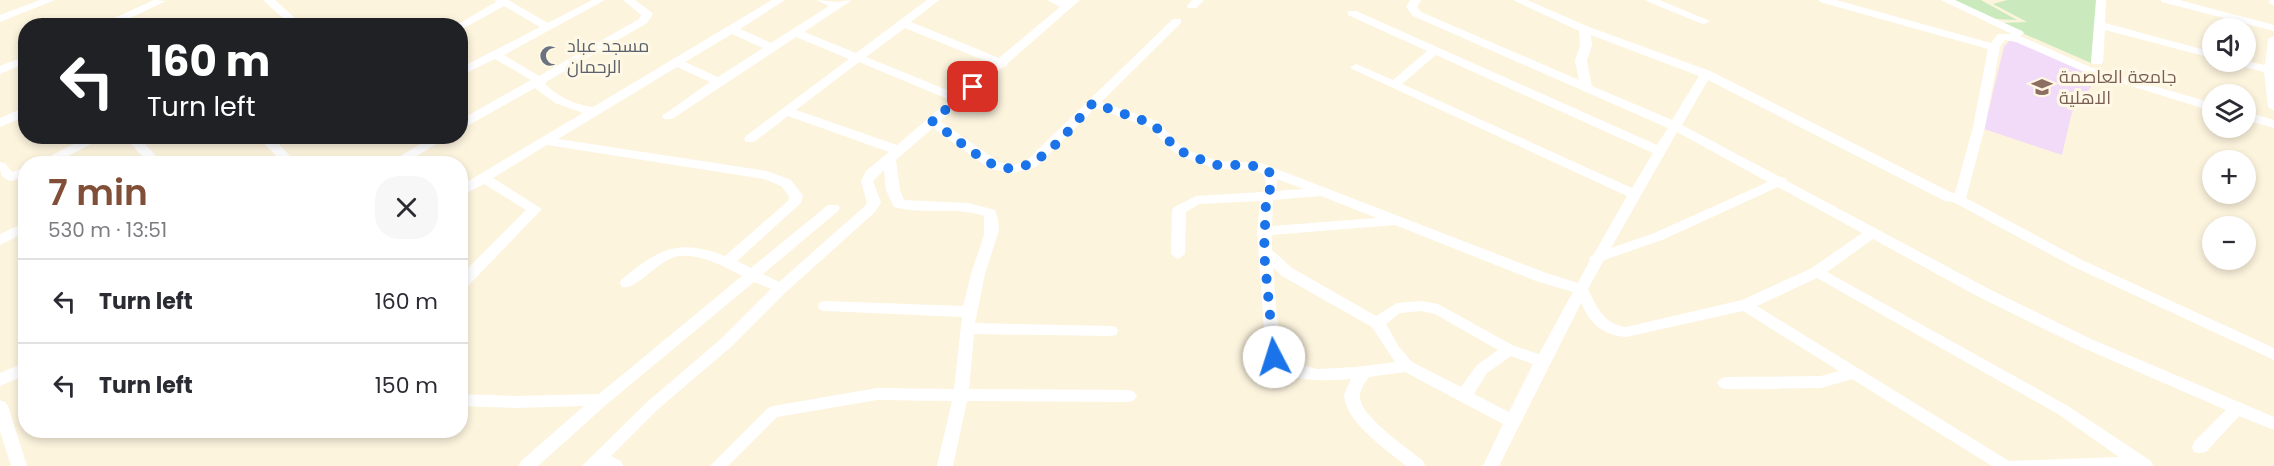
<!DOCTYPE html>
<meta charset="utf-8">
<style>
body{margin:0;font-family:Poppins,Cairo,sans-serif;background:#f7f7f7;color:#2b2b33;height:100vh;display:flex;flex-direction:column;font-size:22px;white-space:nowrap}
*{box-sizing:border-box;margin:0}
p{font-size:20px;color:#7c7c81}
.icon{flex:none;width:33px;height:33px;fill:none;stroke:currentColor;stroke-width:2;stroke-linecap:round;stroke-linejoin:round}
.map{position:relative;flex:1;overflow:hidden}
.panel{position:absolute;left:18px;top:156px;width:450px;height:282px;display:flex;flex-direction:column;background:#fff;border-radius:24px;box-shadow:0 3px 9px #0003}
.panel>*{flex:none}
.top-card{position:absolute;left:18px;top:18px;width:450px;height:126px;border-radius:24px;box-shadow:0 3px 9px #0003;background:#202124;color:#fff;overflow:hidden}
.tools{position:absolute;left:2202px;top:18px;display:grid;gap:12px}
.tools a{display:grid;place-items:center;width:54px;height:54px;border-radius:50%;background:#fff;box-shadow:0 3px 9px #0003;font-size:30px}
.pin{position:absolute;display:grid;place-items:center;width:51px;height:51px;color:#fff;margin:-26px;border-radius:12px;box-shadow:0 3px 9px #0006}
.me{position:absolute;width:66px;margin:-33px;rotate:355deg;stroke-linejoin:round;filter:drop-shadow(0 0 4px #0008)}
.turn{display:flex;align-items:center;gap:21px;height:126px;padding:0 30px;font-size:27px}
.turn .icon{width:78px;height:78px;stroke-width:2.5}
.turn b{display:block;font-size:42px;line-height:51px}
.round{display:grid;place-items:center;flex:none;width:63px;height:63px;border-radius:24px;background:#f7f7f7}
.head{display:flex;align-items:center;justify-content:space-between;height:102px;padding:0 30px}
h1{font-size:36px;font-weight:600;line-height:45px;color:#814e38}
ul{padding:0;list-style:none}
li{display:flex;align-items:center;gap:18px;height:84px;padding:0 30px;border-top:2px solid #e1e1e2}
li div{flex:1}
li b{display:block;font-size:22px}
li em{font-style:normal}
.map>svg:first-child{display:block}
.education{fill:#f1dbf8}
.green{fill:#caeabd}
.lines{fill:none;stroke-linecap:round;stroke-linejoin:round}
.minor{fill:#fff;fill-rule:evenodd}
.route{stroke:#1a73e8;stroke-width:10;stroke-dasharray:0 18}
.labels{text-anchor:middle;stroke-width:6;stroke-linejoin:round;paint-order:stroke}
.worship-label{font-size:18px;fill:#5b616d;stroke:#fff8e4;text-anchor:start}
.education-label{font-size:18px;fill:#785e54;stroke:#fff8e4;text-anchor:start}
</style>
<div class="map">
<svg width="2274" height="466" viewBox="0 0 2274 466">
<rect width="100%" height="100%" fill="#fdf4de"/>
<path class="education" d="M2011,39L2100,75L2072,112L2062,155L1984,129L2004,47Z"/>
<path class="green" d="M1953,0H1981L2017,20L1994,19Z
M2007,0H2097L2091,63L1999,23L2027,22L1993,4Z"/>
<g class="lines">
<path class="minor" d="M40,0H55L0,22V15Z
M154,0L166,1L113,26H97Z
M263,0H275L295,18L289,21L285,20Z
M495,0H508L548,23L592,0H605L504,55L539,76L639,19L641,15L623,0H635L651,12L653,14L647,23L546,82V85C559,97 575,105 593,107L772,0H785L740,29L771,43L829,6L816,0L837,2L852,0L804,32L856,53L927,0H939L911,22L999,58L1060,7L1047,0H1080L1008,63L1007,66L1003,67L940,121L999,162L1013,165L1026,161L1173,19H1181V23L1101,102L1157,121L1179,144L1190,151L1218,161L1261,163L1546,273L1578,283L1590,260L1589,258L1594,254L1627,196L1352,69L1350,67L1356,64L1393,80L1427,51L1348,15V11H1356L1657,145L1668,128L1413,16L1406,7L1410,0H1421L1417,7L1421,12L1579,80L1575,61L1580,45L1579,31L1513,0H1527L1589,27L1710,71L1952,193H1955L1973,127L1988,49L1820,2L1819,0H1836L1991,43L1998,34H2012L1941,0H1955L2022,31L2024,33L2020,36L2090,67L2212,103V111L2082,71L2016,42L2005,40L2000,47L1985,127L1966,198L2082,260L2274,348V360L2072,266L1953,202L1945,201L1708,80L1682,125L1780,177L1786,178L1787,181L1987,288L2091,339L2274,417V430L2239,416L2206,452L2200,453L2194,452L2192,447L2194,442L2226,410L2081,347L1977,296L1873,239L1827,272L2068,406L2151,461L2153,466H1992L1852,379L1821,388L1725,389L1720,387L1717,383L1720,379L1725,377L1821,376L1839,371L1743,311L1626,337C1602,335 1591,324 1581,303L1499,466H1483L1503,424L1405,372L1369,377C1365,383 1359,390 1360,398C1362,418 1408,448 1423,461L1425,466H1406C1386,449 1346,423 1344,395L1351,379C1325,381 1281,384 1266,357L1257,231L1260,201L1199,204L1186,212L1185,254L1178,259L1171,254L1172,210L1174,207L1196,196L1263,192L1266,183L1263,174L1255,170L1217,169L1182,157L1171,150L1149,127L1095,108L1036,167L1013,173L990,169L933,128L896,160L900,190L904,200L968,203L995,210L998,219L999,230L985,274L975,323L1111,326L1116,327L1118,331L1116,335L1111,336L974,334L969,389L1129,390L1134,392L1137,396L1134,400L1129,402L967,401L953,466H937L952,401L877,400L777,417L728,466H710L768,408L773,406L877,388L954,389L962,317L825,311L820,310L818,306L820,302L825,301L963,306L971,274L984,235V216C955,206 924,215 894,207L886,190L884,170L873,181L881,203L875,212L786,292L732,346L656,411L611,456L621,461L623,466H582L646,403L722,338L771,289L754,282L607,404L538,466H519L521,461L584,406L514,408L460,406V394L514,396L599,394L742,276C723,266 702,254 679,256C659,258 637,291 622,287L620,283L622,279C659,249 678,238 725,256L788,201L789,196L781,186L764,179L547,145L493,178L542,209L465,289L460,290V276L526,210L484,184L460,196V186L583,113L555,103L535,88L460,130V120L531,80L495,59L460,76V68L540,27L504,6L464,28L460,29V26H455L496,2ZM905,28L993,64L957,94L866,57ZM732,34L763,48L718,77L685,62ZM1591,35L1699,76L1672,120L1592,86L1587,61L1592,45ZM796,37L849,59L746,136L744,139L746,142H754L788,116L889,152L866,171L861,181L867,203L865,206L779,282L763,274L838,211L840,208L838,205H828L751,268L737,261L801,203L803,196L791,180L767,171L558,139L677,67L710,82L662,116L664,119H672ZM1436,55L1653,153L1632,188L1402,84ZM859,62L950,100L897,145L796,110ZM1677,132L1768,182L1652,234L1611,248ZM1277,179L1304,189L1276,191ZM1778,187L1862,233L1812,268L1742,300L1626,327C1604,324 1597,308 1588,289L1604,260L1662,240ZM1321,196L1377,218L1272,226L1273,200ZM1395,225L1536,281L1573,292L1539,354L1514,346L1438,304L1421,301L1397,303L1376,316L1292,268L1272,250V235ZM1273,267L1282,276L1372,327L1395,362L1356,367L1317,369L1290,362L1280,355ZM1817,278L2058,414L2119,457L2009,461L1757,306ZM1421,311L1435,314L1498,350L1477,365L1461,387L1412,362L1399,347L1386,324L1400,313ZM1511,356L1533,364L1509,412L1474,394L1487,373Z
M1192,0H1204L1196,8H1188L1187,6Z
M1644,0H1659L1710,21L1704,24L1700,23Z
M2096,0H2106L2105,23L2212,52V58L2105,30L2103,62L2101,64H2093L2091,62Z
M2161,0H2179L2274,25V31L2162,2Z
M2269,0H2274V5L2270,4Z
M2274,36V111L2268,107L2264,72L2233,64L2231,62L2246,61L2265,65L2268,39Z
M26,56V63L0,74V66Z
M26,107V116L0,127V118Z
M2246,112L2274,120V128L2246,120Z
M89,136H106L53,164H35Z
M124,136H138L163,164H149Z
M257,136H271L298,164H284Z
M424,136H438L441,141L404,164H387L427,140Z
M0,162L5,163L12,172L26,167V176L11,181C0,178 0,173 0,162Z
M26,222V232L0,245V234Z
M26,362V375L0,386V373Z
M0,400L5,402L8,406L27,466H11L0,431Z"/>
</g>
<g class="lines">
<path class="route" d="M973,87L932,121C948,132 980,160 997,166C1036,180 1070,127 1093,103L1153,124L1175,147L1186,154L1216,165H1250L1269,171L1272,183L1266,201L1264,252L1274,357"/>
</g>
<defs>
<g id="mosque-bare" transform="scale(1.62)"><path d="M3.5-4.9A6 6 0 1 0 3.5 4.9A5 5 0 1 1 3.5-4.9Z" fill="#6b7280" stroke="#fff8e4" stroke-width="2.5" paint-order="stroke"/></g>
<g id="university-bare" transform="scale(1.62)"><path d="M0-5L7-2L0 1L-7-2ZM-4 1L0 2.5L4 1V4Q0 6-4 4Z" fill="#8d6e63" stroke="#fff8e4" stroke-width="2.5" paint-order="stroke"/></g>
</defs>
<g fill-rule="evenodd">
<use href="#mosque-bare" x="550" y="56"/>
<use href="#university-bare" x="2042" y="87"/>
</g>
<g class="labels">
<g class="worship-label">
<text x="567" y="52">مسجد عباد<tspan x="567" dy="21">الرحمان</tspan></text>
</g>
<g class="education-label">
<text x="2059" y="83">جامعة العاصمة<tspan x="2059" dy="21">الاهلية</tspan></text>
</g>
</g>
</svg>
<div class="tools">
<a><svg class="icon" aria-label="sound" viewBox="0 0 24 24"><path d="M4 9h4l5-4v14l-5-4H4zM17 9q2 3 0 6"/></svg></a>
<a><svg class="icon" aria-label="layers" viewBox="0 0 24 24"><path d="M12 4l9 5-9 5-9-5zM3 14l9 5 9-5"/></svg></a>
<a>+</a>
<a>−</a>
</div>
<div class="pin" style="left:973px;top:87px;background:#d93025"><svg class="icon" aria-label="arrive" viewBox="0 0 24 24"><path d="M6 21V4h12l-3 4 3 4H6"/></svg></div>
<svg class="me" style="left:1274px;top:357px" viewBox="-20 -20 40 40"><circle r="19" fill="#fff"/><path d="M0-13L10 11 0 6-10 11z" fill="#1a73e8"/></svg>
<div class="top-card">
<div class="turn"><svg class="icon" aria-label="left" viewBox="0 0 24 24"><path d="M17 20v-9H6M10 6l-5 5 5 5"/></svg><div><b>160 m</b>Turn left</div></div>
</div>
<section class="panel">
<div class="head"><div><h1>7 min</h1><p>530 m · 13:51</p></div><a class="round"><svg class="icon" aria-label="close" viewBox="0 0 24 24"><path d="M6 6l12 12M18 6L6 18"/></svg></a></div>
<ul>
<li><svg class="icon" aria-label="left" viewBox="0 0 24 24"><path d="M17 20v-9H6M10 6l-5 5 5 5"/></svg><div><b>Turn left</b></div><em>160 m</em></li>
<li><svg class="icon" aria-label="left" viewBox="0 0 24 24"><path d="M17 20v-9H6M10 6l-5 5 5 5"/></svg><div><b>Turn left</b></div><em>150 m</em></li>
</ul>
</section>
</div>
